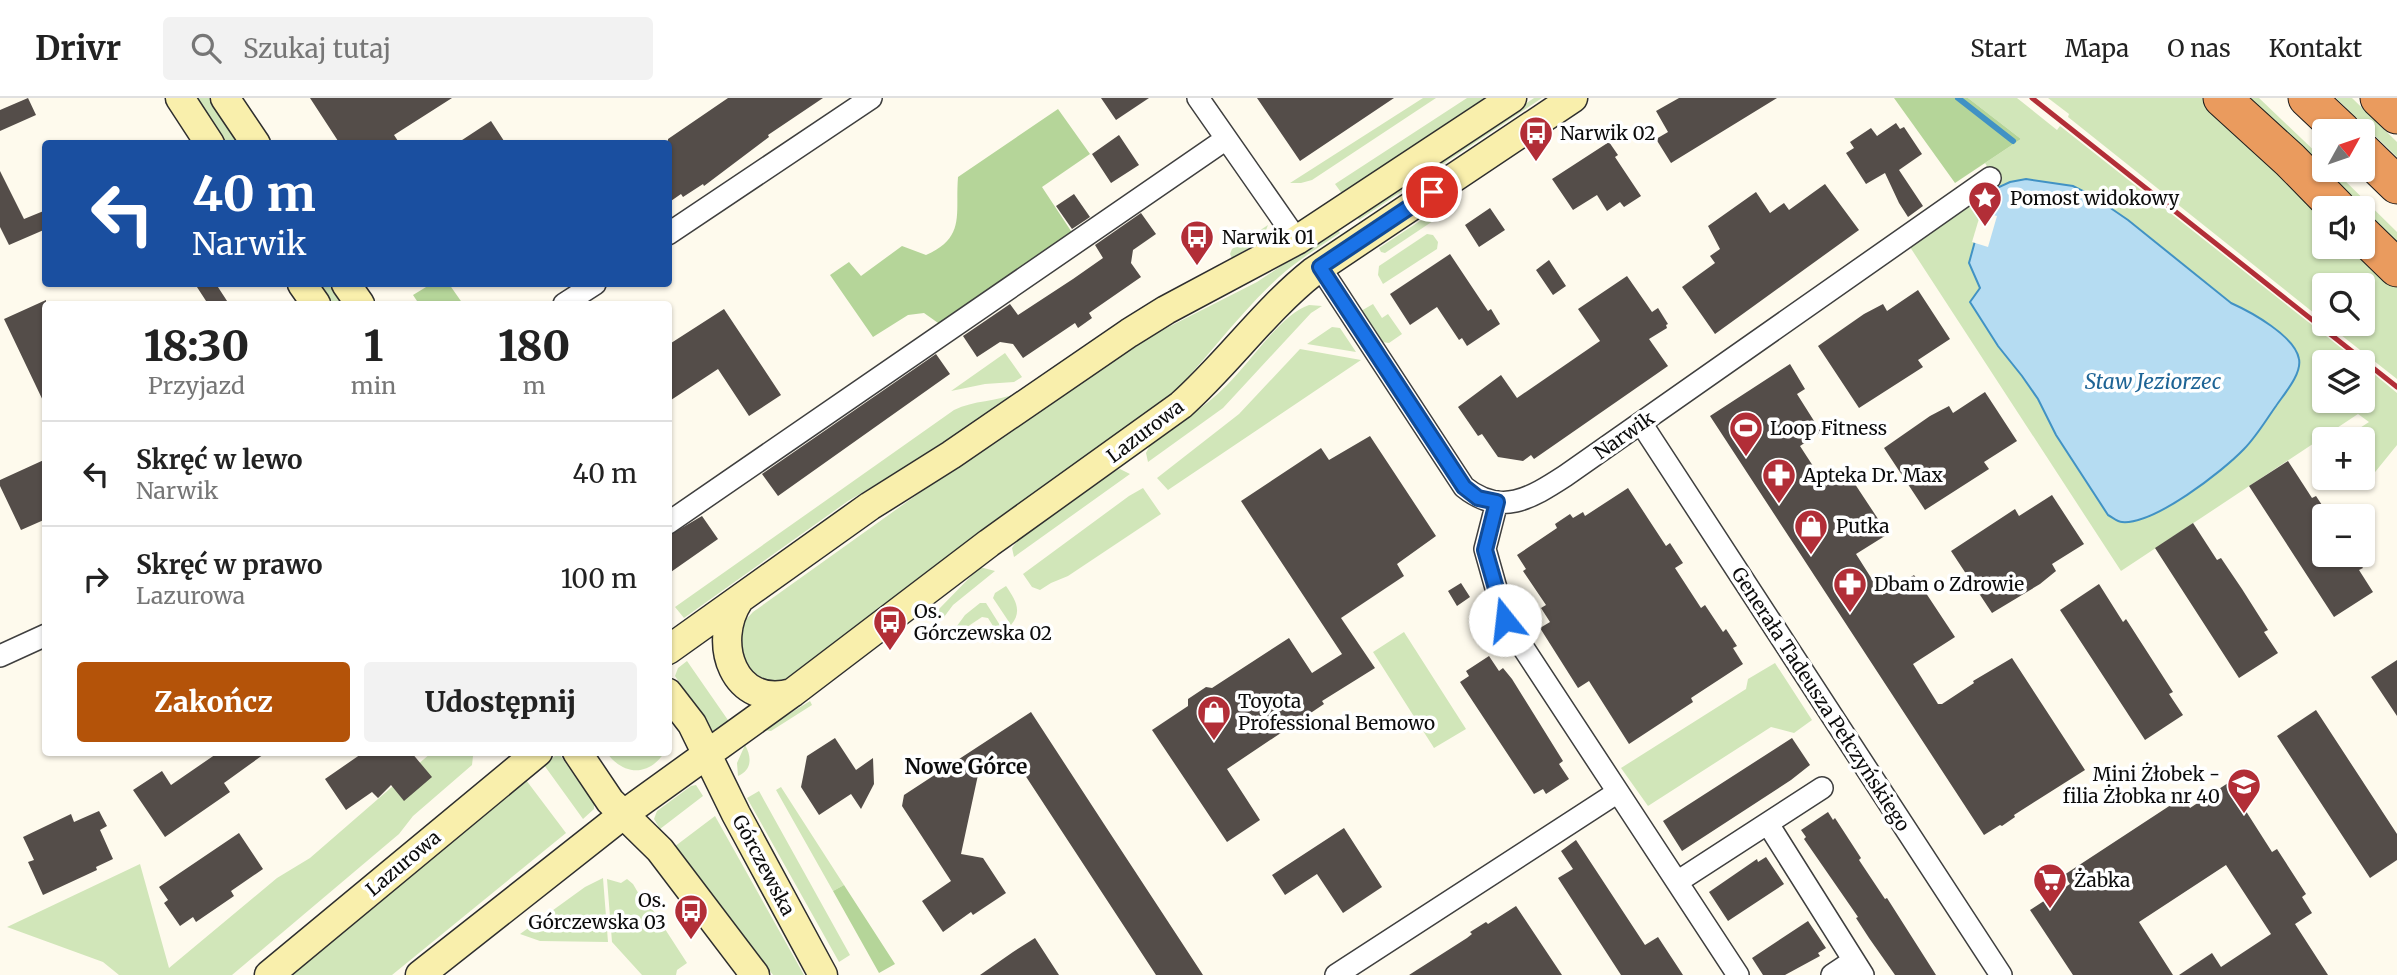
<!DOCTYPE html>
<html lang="pl">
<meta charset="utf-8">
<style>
body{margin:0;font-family:Merriweather,serif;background:#f2f2f2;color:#222;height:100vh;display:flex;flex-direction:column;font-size:26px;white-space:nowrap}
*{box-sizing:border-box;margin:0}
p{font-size:23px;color:#767676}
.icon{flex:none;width:38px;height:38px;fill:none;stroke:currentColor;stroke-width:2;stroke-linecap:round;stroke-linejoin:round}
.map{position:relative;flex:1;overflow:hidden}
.panel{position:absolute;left:42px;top:203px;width:630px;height:455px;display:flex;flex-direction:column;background:#fff;border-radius:7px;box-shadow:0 2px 5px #0004}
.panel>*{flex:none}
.guide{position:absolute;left:42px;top:42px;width:630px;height:147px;border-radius:7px;box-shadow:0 2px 5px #0004;background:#1a4fa0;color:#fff;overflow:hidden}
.needle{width:46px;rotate:50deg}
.tools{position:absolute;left:2312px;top:21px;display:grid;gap:14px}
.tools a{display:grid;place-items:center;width:63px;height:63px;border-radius:7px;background:#fff;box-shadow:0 2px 5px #0004;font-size:35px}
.pin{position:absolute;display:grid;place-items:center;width:60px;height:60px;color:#fff;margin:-30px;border:4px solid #fff;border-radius:50%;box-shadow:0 2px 7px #0007}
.me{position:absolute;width:77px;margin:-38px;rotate:344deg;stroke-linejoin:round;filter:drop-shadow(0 0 5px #0008)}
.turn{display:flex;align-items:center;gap:24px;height:147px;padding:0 35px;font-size:32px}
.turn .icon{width:91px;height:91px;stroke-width:2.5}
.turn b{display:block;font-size:49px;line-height:60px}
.eta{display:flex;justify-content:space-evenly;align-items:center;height:119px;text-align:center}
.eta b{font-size:42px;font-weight:800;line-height:49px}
.action{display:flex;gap:14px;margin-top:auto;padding:14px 35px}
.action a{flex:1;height:80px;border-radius:7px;background:#b45309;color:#fff;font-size:28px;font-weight:800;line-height:80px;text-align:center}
.action a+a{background:#f2f2f2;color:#222}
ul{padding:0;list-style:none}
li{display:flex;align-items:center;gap:21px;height:105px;padding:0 35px;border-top:2px solid #e0e0e0}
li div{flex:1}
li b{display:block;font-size:26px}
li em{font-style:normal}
header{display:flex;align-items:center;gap:42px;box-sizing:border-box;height:98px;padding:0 35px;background:#fff;border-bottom:2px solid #e0e0e0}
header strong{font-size:33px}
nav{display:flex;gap:38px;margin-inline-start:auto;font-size:24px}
.search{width:490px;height:63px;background:#f2f2f2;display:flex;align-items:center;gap:18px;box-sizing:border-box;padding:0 24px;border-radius:7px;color:#767676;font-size:26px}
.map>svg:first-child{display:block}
.green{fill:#d1e6b9}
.forest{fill:#b5d599}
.water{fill:#b5dcf2;stroke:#4192c4;stroke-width:2}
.pier{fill:#fefaed}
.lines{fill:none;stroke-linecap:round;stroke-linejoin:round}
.stream{stroke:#4192c4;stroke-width:6}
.building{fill:#544d49}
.street-casing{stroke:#3f3f3f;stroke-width:24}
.secondary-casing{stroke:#2e2e2e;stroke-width:31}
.highway-casing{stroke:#1d1d1d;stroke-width:39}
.street{stroke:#fff;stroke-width:21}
.secondary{stroke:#f9efac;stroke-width:28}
.highway{stroke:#ea9b5e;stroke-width:37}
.rail{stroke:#b22e37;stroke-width:5}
.route-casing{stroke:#114b97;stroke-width:18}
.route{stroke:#1a73e8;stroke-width:12}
.labels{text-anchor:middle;stroke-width:7;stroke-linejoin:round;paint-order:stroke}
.poi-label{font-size:19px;fill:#0c0c0c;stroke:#fff;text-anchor:start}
.street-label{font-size:19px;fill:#0c0c0c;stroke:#fff}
.water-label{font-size:21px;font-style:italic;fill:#1e6495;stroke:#fff}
.neighbourhood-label{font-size:21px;font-weight:bold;fill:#0c0c0c;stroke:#fff}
</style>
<header>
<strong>Drivr</strong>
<div class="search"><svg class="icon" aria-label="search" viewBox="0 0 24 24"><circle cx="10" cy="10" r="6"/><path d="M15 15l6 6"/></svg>Szukaj tutaj</div>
<nav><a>Start</a><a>Mapa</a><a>O nas</a><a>Kontakt</a></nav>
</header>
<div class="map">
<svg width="2397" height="877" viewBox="0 0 2397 877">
<rect width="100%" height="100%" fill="#fefaed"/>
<path class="green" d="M196,0H209L240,45H226Z
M1423,0H1436L1312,82L1301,85H1290Z
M1467,0H1489L1343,97L1335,86Z
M1534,0H1542L1359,122L1357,118Z
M1968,0H2017L2057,32L2060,28L2359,264H2324V303H2362L2363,267L2397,295V347L2367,384L2362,380V341H2343L2369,324L2358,316L2121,473L1910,149L1999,87L1985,65L2021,41Z
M2048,0H2202L2324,116V149H2356L2397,190V281L2327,226H2362V187H2324V223L2068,19L2069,16Z
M2245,0H2259L2324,62V72H2334L2397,134V150L2363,114L2362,110H2359Z
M2336,0H2352L2397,44V59Z
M1432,115L1439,119L1385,155L1381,154L1379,150Z
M1268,127L1262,142L1232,160L1230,156L1232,151Z
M1337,131L1340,135C1319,149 1298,162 1279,179C1236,218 1203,267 1161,307L793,578C772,591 767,584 748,574L736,532L753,514L978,353L1141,243L1257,184Z
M1427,136L1433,137L1438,144L1437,151L1383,186L1378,177L1379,168Z
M318,186H331L344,206H331Z
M1373,206L1382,220L1388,216L1402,236L1389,245L1382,244L1361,213Z
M1309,207L1322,208L1311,215L1223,310L1148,364L1146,355L1150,347C1176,328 1204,310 1227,287C1250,265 1281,216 1309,207Z
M1332,229L1340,230L1356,254L1307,246Z
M1300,251L1361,262L1168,392L1157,380L1239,316Z
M1005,255L1022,279L1014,284L985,286L951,293Z
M1017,295L926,357L848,403L684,520L675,509L954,312C974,302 996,304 1017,295Z
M1120,371L1130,376L1014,459L1012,450L1019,440L1110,375Z
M1143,390L1161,416L1068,478L1051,485L1040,492L1032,489L1023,476L1129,398Z
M980,469L995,473L953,507L944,519L938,512Z
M1006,488C1015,501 1023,513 1011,527L993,500L995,495Z
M980,505H986L1003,532L998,536L988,520L982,519L946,543L965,517Z
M1404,534L1466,631L1434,650L1373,554Z
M687,563L730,625L716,634L711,632L675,578L678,570Z
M1775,565L1812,622L1794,635L1771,629L1648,708L1621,670L1746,591L1748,581Z
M810,603L812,607L771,633L763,632Z
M745,647C752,659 752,672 738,678L737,665Z
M431,655H477L473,658L472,667L413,718L399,736L232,877H119L103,864L7,829L140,766L169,870L277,780L310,760Z
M607,655H664C648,679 623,677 607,655Z
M560,657L594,705V711L583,721L544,667L555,658Z
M526,682L566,735L392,877H289Z
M696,687L703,698L660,731L654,721L657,713L691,688Z
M781,689L844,787L833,793L776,692Z
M759,693L850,857L839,864L747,700Z
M715,718L804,877H773L674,749Z
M603,780L608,844L540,843L520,836L585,789Z
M607,781L621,785L627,781L633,786L640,798L643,797L687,865L677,872L676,877H642L612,844Z"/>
<path class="forest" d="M1894,0H1968L2021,41L1955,85Z
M1058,11L1090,56L1042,89L1073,136L941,227L924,215L908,217L873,239L830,177L849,164L861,178L902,148L926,157C966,139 955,117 958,79Z
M431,186H449L463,206H419L413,197Z
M844,787L895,866L879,875L833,793Z"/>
<path class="water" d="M2026,81L2073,88L2093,98L2128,122L2231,205C2251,214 2295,238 2299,261C2302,276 2284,296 2276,308C2266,322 2256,339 2244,351C2223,373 2154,427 2122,424C2118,424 2112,419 2108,417L2056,337L2038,301L2022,278L1998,248L1970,204L1980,190L1969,165L1986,103L1999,89L2010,84Z"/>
<path class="pier" d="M1981,114L1997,118L1988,149L1972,144Z"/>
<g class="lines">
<path class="stream" d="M1958,0L2013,43"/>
</g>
<path class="building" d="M28,0L36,17L0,33V12Z
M310,0H452L394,37L400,46H340Z
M728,0H823L768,37L769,39L704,88L703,86L683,99L681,96L668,105V41Z
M1101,0H1149L1116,22Z
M1257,0H1394L1300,63Z
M1679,0H1777L1671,65L1656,41L1668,34L1656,13Z
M491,23L506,46H456Z
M1896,25L1900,31L1904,29L1922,56L1899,72L1923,108L1908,119L1899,105L1885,75L1866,86L1846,55L1854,50L1850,44L1871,30L1877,38Z
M1119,37L1139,67L1111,85L1092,56Z
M1609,44L1618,57L1615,59L1641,98L1624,109L1620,104L1607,113L1597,97L1573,112L1552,81Z
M0,73L24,121L46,112V131L9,147L0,129Z
M1825,86L1859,132L1715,236L1682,189L1715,165L1710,158L1720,151L1708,128L1756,94L1770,115L1784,105L1789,112Z
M1074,96L1090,119L1072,131L1056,108Z
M1490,110L1505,132L1479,149L1465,127Z
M1141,115L1156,136L1133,152L1131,165L1141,179L1089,215L1092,220L1078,230L1075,225L1023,260L1013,246L1000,244L977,259L963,238L1010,206L1018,217L1073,181L1103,160L1095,147Z
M1450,156L1488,213L1491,211L1500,226L1467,248L1462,240L1459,242L1437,209L1410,227L1390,196Z
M1549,162L1566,188L1553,197L1536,172Z
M1627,178L1652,214L1658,210L1668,226L1666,227L1667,230L1649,241L1668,268L1534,361L1531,357L1523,363L1498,359L1482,336L1478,338L1458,309L1501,277L1517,300L1600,243L1578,211Z
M195,186H216L229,206H208Z
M1918,192L1950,241L1918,262L1923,269L1859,310L1818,248L1864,216L1883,206L1887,213Z
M46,202V309L4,221Z
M724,211L781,297L749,318L718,271L668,304V247Z
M936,256L950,276L778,398L762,376Z
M1790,266L1805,291L1797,296L1821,334L1800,348L1826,388L1847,374L1888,436L1856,456L1882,497L1914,477L1955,539L1913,566L1938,606H1942L1974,585L1973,583L2012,560L2085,672L2014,717L2015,719L2002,728L2000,727L1984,737L1710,318Z
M1985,294L2017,343L1984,364L1989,371L1925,412L1884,350L1930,318L1949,308L1953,315Z
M1370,338L1436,438L1397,466L1404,478L1341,520L1375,570L1322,603L1324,606L1227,671L1260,722L1227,744L1152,632L1188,608V601L1206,589L1212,590L1289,540L1312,575L1342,556L1241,403L1321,350L1329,362Z
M46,361V421L21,432L0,388V382Z
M2288,363L2312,400L2316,398L2324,410V457H2354L2363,470L2359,472L2373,494L2334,519L2249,388Z
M1628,390L1666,448L1670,445L1683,465L1675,470L1701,510L1705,507L1723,534L1726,531L1737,548L1733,550L1743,566L1691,600L1693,604L1629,646L1589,583L1578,590L1540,530L1550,524L1541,510L1546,507L1523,473L1526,471L1517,457L1557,430L1555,426L1570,416L1573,420L1583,414L1585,418Z
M2052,397L2084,446L2052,466L2056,473L2040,486L1992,515L1951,453L2015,411L2019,418Z
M702,418L718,441L668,476V438Z
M2193,425L2217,462L2221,460L2242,491L2268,532L2264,534L2278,555L2239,580L2155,450Z
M1461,485L1470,499L1457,508L1448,493Z
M2099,486L2123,524L2126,521L2173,594L2169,596L2183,617L2145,642L2060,512Z
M1489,558L1499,573L1503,570L1512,581L1563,663L1559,666L1569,681L1546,696L1543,691L1534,696L1460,584L1469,578L1466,573Z
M2397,562V618L2371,579Z
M2316,612L2397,736V762L2370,780L2277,638Z
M1031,614L1104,726L1203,877H1156L1021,671L981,663L961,756L983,760L1006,795L973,817L971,814L943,834L922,803L951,783L902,708L904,697Z
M835,640L856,672L873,660L874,686L861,711L851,696L819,717L801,689L804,674L807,658Z
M1792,640L1810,667L1791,682L1682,753L1663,723Z
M219,654H267L224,685L230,694L165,739L133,692L162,673L171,687Z
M364,654H411L432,679L404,703L391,687L378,700L372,694L346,712L325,681Z
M2228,685L2272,754L2277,751L2306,796L2302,799L2312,815L2295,826L2328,877H2179L2212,855L2221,869L2271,836L2226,767L2139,824L2173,877H2073L2030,812L2070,786L2064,777L2183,699L2190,710Z
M99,713L107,728L100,732L113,761L96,769L97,772L43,797L28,764L34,762L23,739L71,716L74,724Z
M1828,714L1833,722L1835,720L1861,760L1859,762L1885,801L1887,800L1936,877H1895L1869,840L1856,820L1858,819L1804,741L1806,739L1801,732Z
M1344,730L1382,789L1343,815L1317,776L1285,797L1272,777Z
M239,735L263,771L231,793L234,798L196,824L193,819L180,828L164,805L168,802L159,789Z
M1576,742L1645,847L1658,839L1683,877H1621L1558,780L1573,771L1561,753Z
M1766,759L1784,786L1728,823L1709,794L1757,761L1758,764Z
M1516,808L1562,877H1409L1467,840L1472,836L1470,834L1486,824L1488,826Z
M1808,823L1826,850L1818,855L1820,858L1785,877H1763L1752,860Z
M1035,840L1059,877H980L1013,854Z"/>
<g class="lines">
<g class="street-casing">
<path id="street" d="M1198,0L1297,142
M668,136L871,0
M1320,169L1464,389C1501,419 1531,400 1565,378L1990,80
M564,206L595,186
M1641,325L2001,877
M668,425L1226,41
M0,558L46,537
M1618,694L1738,877
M1768,726L1863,877
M1677,784L1822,690
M1336,877L1618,694L1505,522L1485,451L1497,404
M1832,877L1853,863"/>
</g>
<g class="secondary-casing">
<path id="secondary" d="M180,0L210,46
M225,0L256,46
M302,186L316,206
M346,186L360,206
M739,502C711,545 734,611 792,595
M668,552L870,408L951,357L1129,235L1166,212L1297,142L1512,0
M668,595L692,626L736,716L823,877
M577,654L610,703L660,752L755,877
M269,877L538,654
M420,877L624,716L792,595L989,445L1181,307C1228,265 1264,213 1313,174L1573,0"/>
</g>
<g class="highway-casing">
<path id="highway" d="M2222,0L2290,62L2337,110
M2307,0L2342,33
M2379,0L2397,17
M2362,53L2397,87
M2362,136L2397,170"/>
</g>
<use href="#street" class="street"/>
<use href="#secondary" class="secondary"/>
<use href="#highway" class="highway"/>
<path class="rail" d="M2032,0L2397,289"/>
</g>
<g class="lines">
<g class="route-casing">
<path id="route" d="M1432,94L1320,169L1464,389L1478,400L1497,404L1485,452L1505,522"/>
</g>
<use href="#route" class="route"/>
</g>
<defs>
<g id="bus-pin" transform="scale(1.75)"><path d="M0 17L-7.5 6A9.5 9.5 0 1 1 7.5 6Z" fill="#b22e37" stroke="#fff"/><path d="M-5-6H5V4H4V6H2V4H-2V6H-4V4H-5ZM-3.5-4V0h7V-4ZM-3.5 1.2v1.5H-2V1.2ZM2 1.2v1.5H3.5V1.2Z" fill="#fff"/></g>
<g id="sight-pin" transform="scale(1.75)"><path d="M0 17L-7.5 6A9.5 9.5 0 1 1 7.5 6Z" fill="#b22e37" stroke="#fff"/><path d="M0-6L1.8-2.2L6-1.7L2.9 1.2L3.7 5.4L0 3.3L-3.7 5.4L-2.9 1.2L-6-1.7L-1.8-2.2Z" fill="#fff"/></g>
<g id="stadium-pin" transform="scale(1.75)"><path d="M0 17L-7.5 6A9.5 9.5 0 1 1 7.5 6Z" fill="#b22e37" stroke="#fff"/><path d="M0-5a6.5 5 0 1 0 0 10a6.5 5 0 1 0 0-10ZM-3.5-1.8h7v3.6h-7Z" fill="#fff"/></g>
<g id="pharmacy-pin" transform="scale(1.75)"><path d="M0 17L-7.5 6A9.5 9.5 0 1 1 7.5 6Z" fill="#b22e37" stroke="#fff"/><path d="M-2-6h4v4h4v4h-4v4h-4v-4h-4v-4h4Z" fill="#fff"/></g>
<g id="shop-pin" transform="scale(1.75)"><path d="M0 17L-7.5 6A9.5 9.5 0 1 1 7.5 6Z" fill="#b22e37" stroke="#fff"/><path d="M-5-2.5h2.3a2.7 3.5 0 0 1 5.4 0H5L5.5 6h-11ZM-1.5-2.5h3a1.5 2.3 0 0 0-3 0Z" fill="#fff"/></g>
<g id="school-pin" transform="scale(1.75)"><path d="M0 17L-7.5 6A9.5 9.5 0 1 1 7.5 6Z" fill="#b22e37" stroke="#fff"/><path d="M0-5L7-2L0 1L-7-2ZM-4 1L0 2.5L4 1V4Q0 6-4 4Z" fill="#fff"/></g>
<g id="supermarket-pin" transform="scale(1.75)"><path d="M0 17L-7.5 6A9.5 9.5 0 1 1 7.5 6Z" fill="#b22e37" stroke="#fff"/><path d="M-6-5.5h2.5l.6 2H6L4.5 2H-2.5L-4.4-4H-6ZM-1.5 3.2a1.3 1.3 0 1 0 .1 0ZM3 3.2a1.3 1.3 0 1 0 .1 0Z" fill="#fff"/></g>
</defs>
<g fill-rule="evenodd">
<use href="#bus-pin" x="1536" y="35"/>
<use href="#sight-pin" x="1985" y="100"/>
<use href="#bus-pin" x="1197" y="139"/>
<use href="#stadium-pin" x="1746" y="330"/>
<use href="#pharmacy-pin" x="1779" y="377"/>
<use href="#shop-pin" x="1811" y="428"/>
<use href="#pharmacy-pin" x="1850" y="486"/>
<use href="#bus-pin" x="890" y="524"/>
<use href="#shop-pin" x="1214" y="614"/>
<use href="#school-pin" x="2244" y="687"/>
<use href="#supermarket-pin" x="2050" y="782"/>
<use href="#bus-pin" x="691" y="813"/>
</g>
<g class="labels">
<g class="poi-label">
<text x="1560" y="42">Narwik 02</text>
<text x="2010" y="107">Pomost widokowy</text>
<text x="1222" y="146">Narwik 01</text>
<text x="1770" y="337">Loop Fitness</text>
<text x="1803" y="384">Apteka Dr. Max</text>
<text x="1836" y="435">Putka</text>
<text x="1874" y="493">Dbam o Zdrowie</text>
<text x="914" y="520">Os.<tspan x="914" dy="22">Górczewska 02</tspan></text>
<text x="1238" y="610">Toyota<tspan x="1238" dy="22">Professional Bemowo</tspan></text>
<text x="2220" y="683" text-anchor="end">Mini Żłobek -<tspan x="2220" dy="22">filia Żłobka nr 40</tspan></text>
<text x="2074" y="789">Żabka</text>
<text x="666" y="809" text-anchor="end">Os.<tspan x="666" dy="22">Górczewska 03</tspan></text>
</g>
<g class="street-label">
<text transform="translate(1145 333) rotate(-37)" y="7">Lazurowa</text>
<text transform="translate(1624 337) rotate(-35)" y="7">Narwik</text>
<text transform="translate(1821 601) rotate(57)" y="7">Generała Tadeusza Pełczyńskiego</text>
<text transform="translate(403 765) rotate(-40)" y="7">Lazurowa</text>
<text transform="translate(764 767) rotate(62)" y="7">Górczewska</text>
</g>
<g class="water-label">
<text x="2153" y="291">Staw Jeziorzec</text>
</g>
<g class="neighbourhood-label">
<text x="966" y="676">Nowe Górce</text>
</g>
</g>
</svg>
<div class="tools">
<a><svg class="needle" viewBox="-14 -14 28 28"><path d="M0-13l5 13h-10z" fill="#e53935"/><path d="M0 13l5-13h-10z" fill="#767676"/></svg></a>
<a><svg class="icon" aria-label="sound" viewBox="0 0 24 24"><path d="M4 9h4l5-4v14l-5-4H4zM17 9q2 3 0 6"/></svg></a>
<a><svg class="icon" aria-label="search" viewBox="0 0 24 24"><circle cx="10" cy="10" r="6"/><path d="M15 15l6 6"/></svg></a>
<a><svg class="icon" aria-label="layers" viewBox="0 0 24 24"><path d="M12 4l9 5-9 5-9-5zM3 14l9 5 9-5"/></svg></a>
<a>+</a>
<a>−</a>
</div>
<div class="pin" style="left:1432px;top:94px;background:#d93025"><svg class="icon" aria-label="arrive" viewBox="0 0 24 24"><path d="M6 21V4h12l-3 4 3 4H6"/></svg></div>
<svg class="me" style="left:1505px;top:522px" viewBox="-20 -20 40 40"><circle r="19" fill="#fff"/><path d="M0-13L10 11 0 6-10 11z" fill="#1a73e8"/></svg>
<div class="guide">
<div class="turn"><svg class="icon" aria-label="left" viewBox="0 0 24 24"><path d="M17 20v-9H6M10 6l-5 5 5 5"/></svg><div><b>40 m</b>Narwik</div></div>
</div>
<section class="panel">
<div class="eta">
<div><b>18:30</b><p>Przyjazd</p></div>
<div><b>1</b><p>min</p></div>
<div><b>180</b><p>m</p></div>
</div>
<ul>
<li><svg class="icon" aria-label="left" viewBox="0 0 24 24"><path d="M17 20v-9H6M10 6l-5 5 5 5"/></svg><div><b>Skręć w lewo</b><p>Narwik</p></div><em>40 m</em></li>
<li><svg class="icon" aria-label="right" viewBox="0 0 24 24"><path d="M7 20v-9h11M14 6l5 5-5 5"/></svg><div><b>Skręć w prawo</b><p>Lazurowa</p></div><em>100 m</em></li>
</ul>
<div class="action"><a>Zakończ</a><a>Udostępnij</a></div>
</section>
</div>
